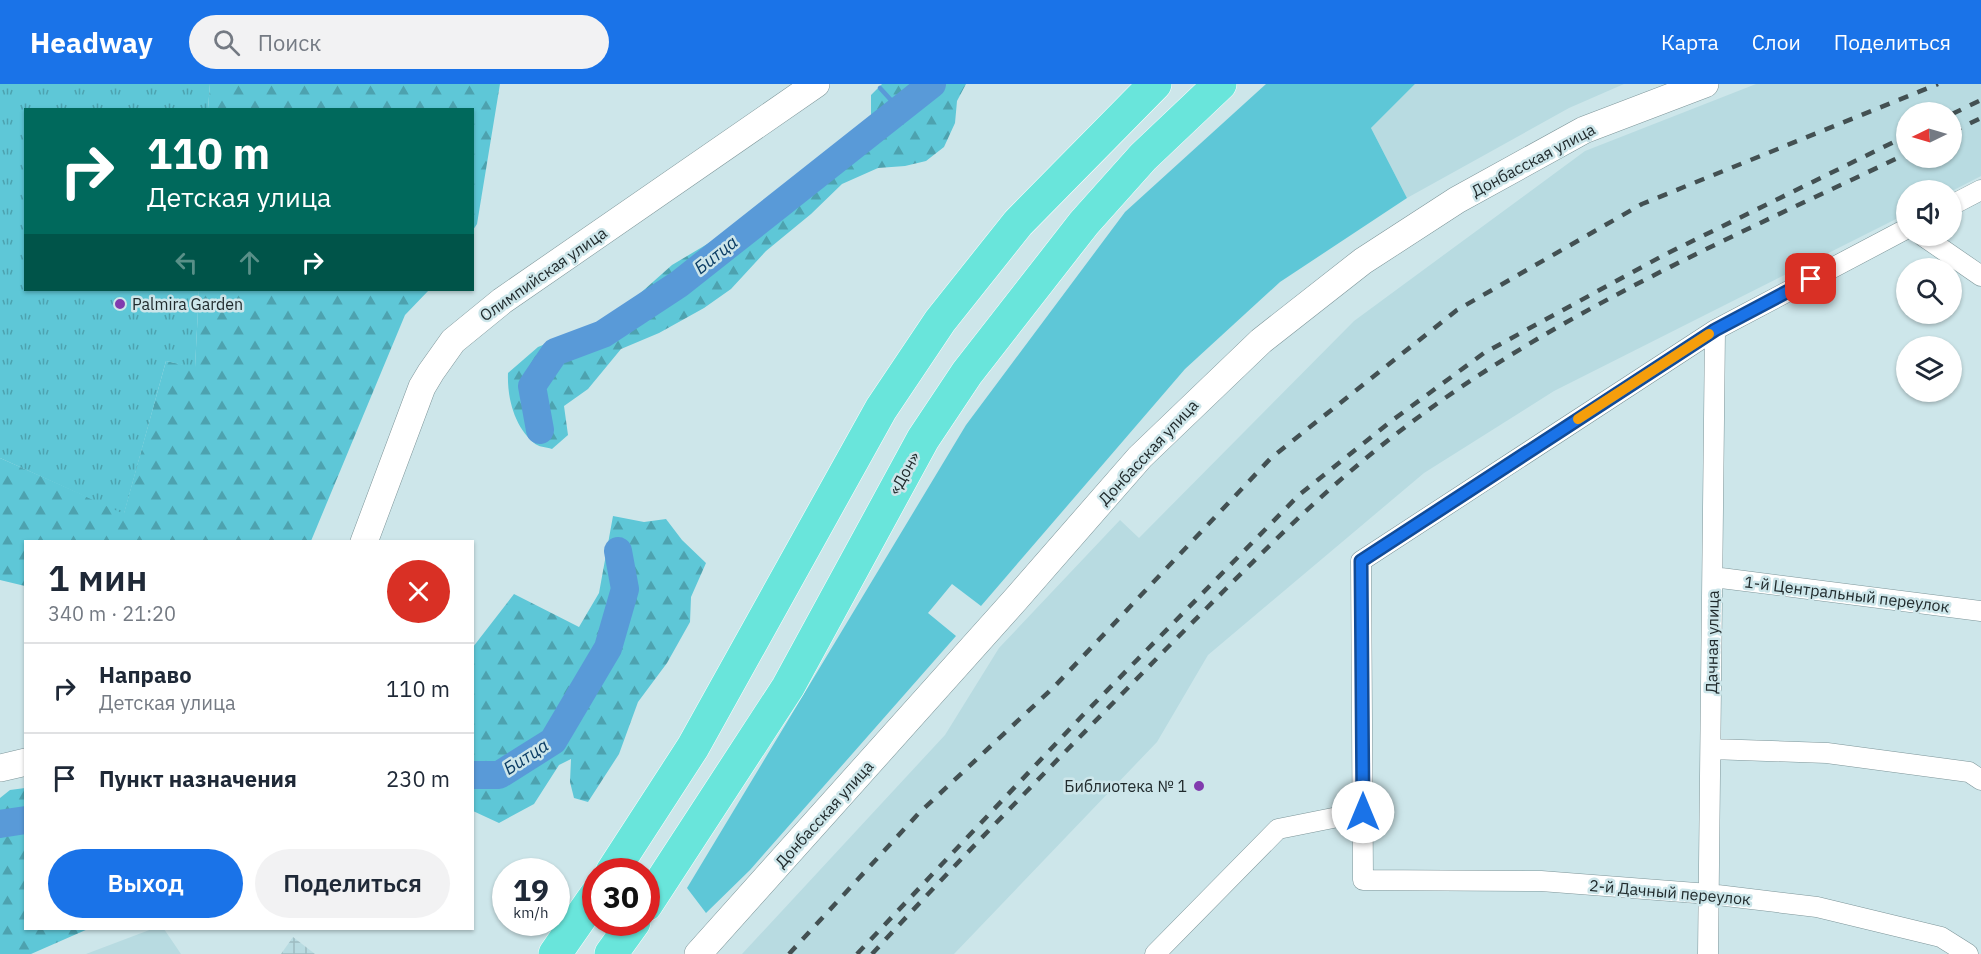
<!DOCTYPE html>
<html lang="ru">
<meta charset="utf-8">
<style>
body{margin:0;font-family:"IBM Plex Sans",sans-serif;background:#f2f2f3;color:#1f2937;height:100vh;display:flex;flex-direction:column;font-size:22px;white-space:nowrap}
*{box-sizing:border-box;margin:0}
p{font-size:20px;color:#747a83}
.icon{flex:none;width:33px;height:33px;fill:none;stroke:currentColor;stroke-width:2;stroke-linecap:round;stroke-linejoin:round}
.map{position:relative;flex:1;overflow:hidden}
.panel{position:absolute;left:24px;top:456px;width:450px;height:390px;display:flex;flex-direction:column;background:#fff;border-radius:0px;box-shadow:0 2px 4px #0004}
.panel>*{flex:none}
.guide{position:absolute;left:24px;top:24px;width:450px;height:183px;border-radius:0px;box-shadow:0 2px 4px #0004;background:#00695c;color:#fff;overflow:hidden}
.needle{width:39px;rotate:265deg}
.controls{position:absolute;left:1896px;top:18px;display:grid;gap:12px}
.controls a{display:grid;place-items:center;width:66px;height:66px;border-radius:50%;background:#fff;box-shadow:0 2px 4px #0004;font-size:30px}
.speed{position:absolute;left:492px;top:774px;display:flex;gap:12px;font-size:30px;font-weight:700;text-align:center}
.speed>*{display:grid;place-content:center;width:78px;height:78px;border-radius:50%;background:#fff;box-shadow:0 2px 4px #0004;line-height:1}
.speed small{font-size:15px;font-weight:400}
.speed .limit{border:9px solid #d22;background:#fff;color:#111}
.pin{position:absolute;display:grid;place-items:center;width:51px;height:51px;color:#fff;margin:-26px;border-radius:12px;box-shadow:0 3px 9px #0006}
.me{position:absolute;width:66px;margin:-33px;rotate:0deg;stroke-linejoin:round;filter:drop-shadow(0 0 4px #0008)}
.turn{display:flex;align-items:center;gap:21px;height:126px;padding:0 24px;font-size:27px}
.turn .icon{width:78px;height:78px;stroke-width:2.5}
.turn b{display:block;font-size:42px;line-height:51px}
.lanes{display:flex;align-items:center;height:57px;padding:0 24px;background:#0003;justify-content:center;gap:30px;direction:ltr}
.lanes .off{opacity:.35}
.round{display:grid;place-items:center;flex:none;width:63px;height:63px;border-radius:32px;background:#f2f2f3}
.headline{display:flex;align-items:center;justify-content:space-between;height:102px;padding:0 24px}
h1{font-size:36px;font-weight:600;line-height:45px}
.primary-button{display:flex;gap:12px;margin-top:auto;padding:12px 24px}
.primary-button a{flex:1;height:69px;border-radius:36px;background:#1a73e8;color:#fff;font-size:24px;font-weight:600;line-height:69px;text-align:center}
.primary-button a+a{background:#f2f2f3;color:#1f2937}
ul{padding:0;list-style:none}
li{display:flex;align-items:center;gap:18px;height:90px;padding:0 24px;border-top:2px solid #e0e1e3}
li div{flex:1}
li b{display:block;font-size:22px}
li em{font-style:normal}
header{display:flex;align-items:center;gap:36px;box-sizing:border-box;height:84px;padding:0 30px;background:#1a73e8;color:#fff}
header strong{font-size:28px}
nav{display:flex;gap:33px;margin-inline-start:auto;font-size:21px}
.search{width:420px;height:54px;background:#f2f2f3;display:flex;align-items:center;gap:15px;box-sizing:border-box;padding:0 21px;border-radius:33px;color:#747a83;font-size:22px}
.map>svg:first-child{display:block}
.built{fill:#b8dbe1;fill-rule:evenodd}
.industrial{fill:url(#industrial-grid)}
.grass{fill:#5ec7d7}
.forest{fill:url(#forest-firs)}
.park{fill:url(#park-tufts)}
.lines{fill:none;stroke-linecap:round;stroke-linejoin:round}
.stream{stroke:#599ad8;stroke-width:4.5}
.river{stroke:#599ad8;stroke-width:28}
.street-casing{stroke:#7d9599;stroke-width:21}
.secondary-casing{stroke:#7d9599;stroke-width:28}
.highway-casing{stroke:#fff;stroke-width:34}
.street{stroke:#fff;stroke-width:20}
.secondary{stroke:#fff;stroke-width:27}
.highway{stroke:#69e5db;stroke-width:33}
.rail{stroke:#435052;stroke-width:4.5;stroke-dasharray:10 10;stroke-linecap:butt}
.route-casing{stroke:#114b97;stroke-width:15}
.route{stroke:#1a73e8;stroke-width:10}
.slow{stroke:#f59e0b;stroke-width:10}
.poi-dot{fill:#813bae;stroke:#cde6ea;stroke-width:2}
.labels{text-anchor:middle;stroke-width:5;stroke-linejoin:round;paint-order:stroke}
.street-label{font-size:16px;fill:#212b2d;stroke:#cde6ea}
.poi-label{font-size:16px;fill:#212b2d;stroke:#cde6ea;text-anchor:start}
.water-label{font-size:18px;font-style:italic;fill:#0b3d65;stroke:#cde6ea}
</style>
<header>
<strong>Headway</strong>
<div class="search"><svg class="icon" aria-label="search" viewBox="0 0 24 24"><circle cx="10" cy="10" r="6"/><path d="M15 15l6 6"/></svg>Поиск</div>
<nav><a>Карта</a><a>Слои</a><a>Поделиться</a></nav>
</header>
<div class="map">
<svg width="1981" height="870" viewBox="0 0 1981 870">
<defs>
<pattern id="industrial-grid" width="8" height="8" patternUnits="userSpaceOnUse" patternTransform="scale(1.5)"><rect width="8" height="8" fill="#b8dbe1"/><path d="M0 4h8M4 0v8" fill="none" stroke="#9ebcc1"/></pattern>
<pattern id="forest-firs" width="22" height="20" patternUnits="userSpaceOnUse" patternTransform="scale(1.5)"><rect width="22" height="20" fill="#5ec7d7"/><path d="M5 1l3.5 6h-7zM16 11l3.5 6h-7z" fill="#4da2af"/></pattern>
<pattern id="park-tufts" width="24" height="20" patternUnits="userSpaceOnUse" patternTransform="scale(1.5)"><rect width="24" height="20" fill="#5ec7d7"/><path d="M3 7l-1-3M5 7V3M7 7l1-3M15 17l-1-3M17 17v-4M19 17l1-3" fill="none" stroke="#4da2af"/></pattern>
</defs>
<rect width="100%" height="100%" fill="#cde6ea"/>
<path class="built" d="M1415,0H1624L1569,24L1407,114L1371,44Z
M1756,0H1981V92L1952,107L1906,106V130L1554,307L1424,389L1208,571L1157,658L954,870H742L945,651L999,564L1120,436L1139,454L1354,237L1585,67ZM1906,28H1952V74H1906Z
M152,845H164L181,870H86Z"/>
<path class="industrial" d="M293,853L315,870H281Z"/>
<path class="grass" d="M1266,0H1415L1371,44L1407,114L1280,198L1185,285L981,522L952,500L928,529L956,552L750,786L706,829L687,804L966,341L1125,128Z"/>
<path class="forest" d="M210,0H500L477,140L473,146L472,26L208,25Z
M882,0H966L957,17L955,39L944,63L926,77L905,82L878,84L842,100L811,130L766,167L731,205L704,224L659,249L621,265L588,305L564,322L568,351L552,365C546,363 538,363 534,359C514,342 507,313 508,289L538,263L565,252L588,246L627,221L672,181L714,156L768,117L871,33V11Z
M199,206H429L405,231L311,457L26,458L25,502L0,496V374L124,429L166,277L195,283Z
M613,432L644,438L666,435L682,456L706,479L691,513L690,538L667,579L638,618L619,670L588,718L574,714L570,698L571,675L559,681L534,720L499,739L473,727V563L514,510L579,543L599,509Z
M25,704L26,844L88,845L31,870H0V714L10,706Z"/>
<path class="park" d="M0,0H210L208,25L26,26V206H199L195,284L166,277L124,430L0,374Z"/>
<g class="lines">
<path class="stream" d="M880,4L900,26"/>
<path class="river" d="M540,346L532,302L555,268L603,250L679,200L932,0
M472,691H499L553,657L608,564L625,505L618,467
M0,740L26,736"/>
<g class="street-casing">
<path id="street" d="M1952,121L1981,106
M1906,145L1715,246L1361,477L1363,796L1541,797L1709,810L1817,823L1941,853L1968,870
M1923,152L1981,192
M1713,493L1981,527
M1711,665L1827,669L1969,688L1981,696
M1155,870L1278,745L1363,728
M1708,870L1715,246"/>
</g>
<g class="secondary-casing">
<path id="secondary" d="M364,458L422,303L431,288L453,257L502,217L816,0
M0,684L26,678
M698,870L1016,515L1140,373L1261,257L1363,177L1457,116L1584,46L1705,0"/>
</g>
<g class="highway-casing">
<path id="highway" d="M612,788L693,663L881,325L940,237L1018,139L1155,0
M646,821L788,603L923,355L967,289L1084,139L1143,73L1220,0
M555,870L596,811
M611,870L634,838"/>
</g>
<use href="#street" class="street"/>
<use href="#secondary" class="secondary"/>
<use href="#highway" class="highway"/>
<path class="rail" d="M1952,30L1981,16
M1952,48L1981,34
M789,870L919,729L1054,603L1271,374L1457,226L1642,120L1938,0
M857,870L1082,632L1299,411L1390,338L1484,269L1664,171L1906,52
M872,870C968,766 1068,665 1167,564C1243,488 1315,412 1400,347C1552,230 1735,152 1906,70"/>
</g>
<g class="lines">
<g class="route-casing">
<path id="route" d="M1363,728L1361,477L1715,246L1811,195"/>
</g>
<use href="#route" class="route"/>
<path class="slow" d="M1578,335L1709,250"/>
</g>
<g class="poi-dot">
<circle cx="120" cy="220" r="6"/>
<circle cx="1199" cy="702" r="6"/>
</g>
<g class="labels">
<g class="street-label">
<text transform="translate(1533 76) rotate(-28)" y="6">Донбасская улица</text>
<text transform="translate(543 190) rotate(-35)" y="6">Олимпийская улица</text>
<text transform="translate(1148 368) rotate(-47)" y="6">Донбасская улица</text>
<text transform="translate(904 389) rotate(-61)" y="6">«Дон»</text>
<text transform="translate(1847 510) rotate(7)" y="6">1-й Центральный переулок</text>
<text transform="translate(1712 558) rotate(-89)" y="6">Дачная улица</text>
<text transform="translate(824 730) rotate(-48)" y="6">Донбасская улица</text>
<text transform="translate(1670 808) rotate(5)" y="6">2-й Дачный переулок</text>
</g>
<g class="poi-label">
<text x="132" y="226">Palmira Garden</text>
<text x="1187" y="708" text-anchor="end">Библиотека № 1</text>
</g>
<g class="water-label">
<text transform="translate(716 171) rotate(-38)" y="6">Битца</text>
<text transform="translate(526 673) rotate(-33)" y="6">Битца</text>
</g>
</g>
</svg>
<div class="controls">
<a><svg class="needle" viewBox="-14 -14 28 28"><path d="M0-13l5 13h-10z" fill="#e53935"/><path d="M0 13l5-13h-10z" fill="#747a83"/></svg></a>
<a><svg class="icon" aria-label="sound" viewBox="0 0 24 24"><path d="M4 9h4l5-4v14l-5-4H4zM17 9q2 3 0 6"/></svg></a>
<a><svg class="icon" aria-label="search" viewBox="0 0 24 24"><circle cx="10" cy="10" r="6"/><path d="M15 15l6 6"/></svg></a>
<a><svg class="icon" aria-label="layers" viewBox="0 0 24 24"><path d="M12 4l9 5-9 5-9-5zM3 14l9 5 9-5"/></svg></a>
</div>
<div class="speed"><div>19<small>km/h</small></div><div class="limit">30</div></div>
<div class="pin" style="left:1811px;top:195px;background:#d93025"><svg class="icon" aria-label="arrive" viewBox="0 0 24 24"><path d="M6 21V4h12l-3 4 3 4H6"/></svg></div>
<svg class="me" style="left:1363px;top:728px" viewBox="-20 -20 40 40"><circle r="19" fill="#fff"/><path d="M0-13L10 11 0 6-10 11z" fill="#1a73e8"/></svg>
<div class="guide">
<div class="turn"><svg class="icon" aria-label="right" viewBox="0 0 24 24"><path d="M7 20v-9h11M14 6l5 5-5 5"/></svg><div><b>110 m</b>Детская улица</div></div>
<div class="lanes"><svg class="icon off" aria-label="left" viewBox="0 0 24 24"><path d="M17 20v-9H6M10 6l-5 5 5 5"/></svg><svg class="icon off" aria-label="ahead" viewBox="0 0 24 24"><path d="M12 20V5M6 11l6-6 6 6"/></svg><svg class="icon" aria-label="right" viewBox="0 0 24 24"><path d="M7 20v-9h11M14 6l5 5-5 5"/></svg></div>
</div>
<section class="panel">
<div class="headline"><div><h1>1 мин</h1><p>340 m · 21:20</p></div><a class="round" style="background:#d93025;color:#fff"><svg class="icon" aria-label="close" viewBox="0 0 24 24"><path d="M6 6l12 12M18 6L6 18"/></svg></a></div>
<ul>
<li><svg class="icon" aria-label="right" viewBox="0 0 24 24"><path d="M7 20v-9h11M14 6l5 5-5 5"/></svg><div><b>Направо</b><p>Детская улица</p></div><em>110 m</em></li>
<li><svg class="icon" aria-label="arrive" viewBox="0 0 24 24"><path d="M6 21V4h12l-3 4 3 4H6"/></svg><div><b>Пункт назначения</b></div><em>230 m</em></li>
</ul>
<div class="primary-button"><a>Выход</a><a>Поделиться</a></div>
</section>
</div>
